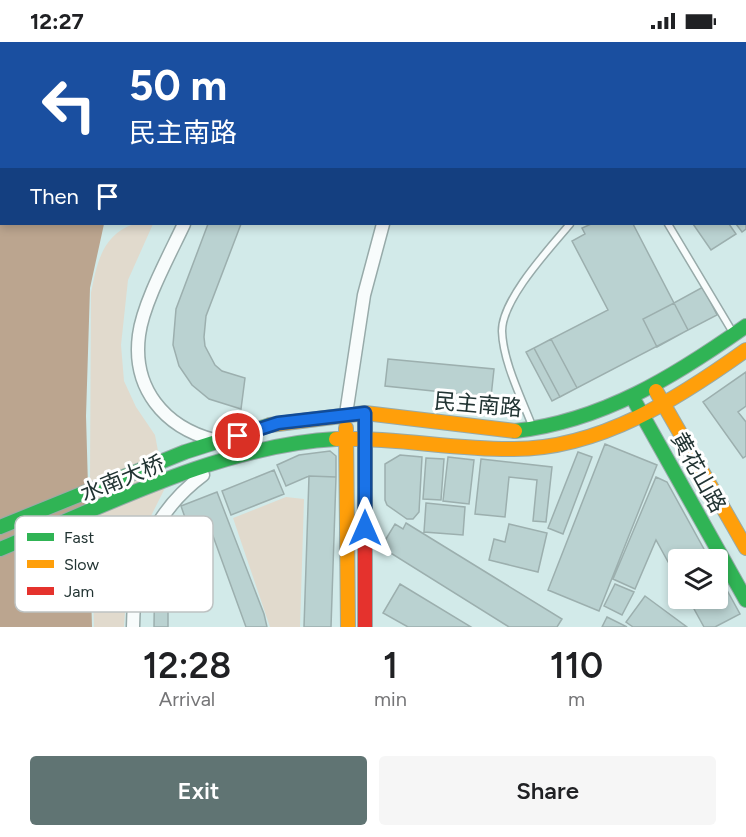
<!DOCTYPE html>
<meta charset="utf-8">
<style>
body{margin:0;font-family:Figtree,"Noto Sans SC",sans-serif;background:#f6f6f6;color:#202124;height:100vh;display:flex;flex-direction:column;font-size:22px;white-space:nowrap}
*{box-sizing:border-box;margin:0}
p{font-size:20px;color:#757577}
.icon{flex:none;width:33px;height:33px;fill:none;stroke:currentColor;stroke-width:2;stroke-linecap:round;stroke-linejoin:round}
.map{position:relative;height:585px;overflow:hidden}
.drawer{display:flex;flex-direction:column;background:#fff;flex:1}
.drawer>*{flex:none}
.top-card{position:absolute;left:0px;top:0px;width:747px;height:183px;box-shadow:0 3px 9px #0003;background:#1a4fa0;color:#fff;overflow:hidden}
.fabs{position:absolute;left:668px;top:507px;display:grid;gap:12px}
.fabs a{display:grid;place-items:center;width:60px;height:60px;border-radius:6px;background:#fff;box-shadow:0 3px 9px #0003;font-size:30px}
.pin{position:absolute;display:grid;place-items:center;width:51px;height:51px;color:#fff;margin:-26px;border:3px solid #fff;border-radius:50%;box-shadow:0 2px 6px #0007}
.me{position:absolute;width:66px;margin:-33px;rotate:0deg;stroke-linejoin:round;filter:drop-shadow(0 0 4px #0008)}
.turn{display:flex;align-items:center;gap:21px;height:126px;padding:0 30px;font-size:27px}
.turn .icon{width:78px;height:78px;stroke-width:2.5}
.turn b{display:block;font-size:42px;line-height:51px}
.then{display:flex;align-items:center;height:57px;padding:0 30px;background:#0003;gap:12px;font-size:22px}
.eta{display:flex;justify-content:space-evenly;align-items:center;height:102px;text-align:center}
.eta b{font-size:36px;font-weight:600;line-height:42px}
.cta{display:flex;gap:12px;margin-top:auto;padding:12px 30px}
.cta a{flex:1;height:69px;border-radius:6px;background:#607473;color:#fff;font-size:24px;font-weight:600;line-height:69px;text-align:center}
.cta a+a{background:#f6f6f6;color:#202124}
.status{display:flex;justify-content:space-between;align-items:center;height:42px;padding:0 30px;background:#fff;direction:ltr}
.status svg{height:16px;fill:currentColor}
.map>svg:first-child{display:block}
.green{fill:#e1dacd}
.water{fill:#bba58f}
.building{fill:#bad2d1;stroke:#9cafae;stroke-width:1.5}
.lines{fill:none;stroke-linecap:round;stroke-linejoin:round}
.lane-casing{stroke:#97aaa9;stroke-width:9}
.street-casing{stroke:#97aaa9;stroke-width:15}
.fast-casing{stroke:#97aaa9;stroke-width:16}
.slow-casing{stroke:#97aaa9;stroke-width:16}
.jam-casing{stroke:#97aaa9;stroke-width:16}
.lane{stroke:#f8fcfc;stroke-width:6}
.street{stroke:#f8fcfc;stroke-width:12}
.fast{stroke:#30b455;stroke-width:14}
.slow{stroke:#ff9f0a;stroke-width:14}
.jam{stroke:#e5322d;stroke-width:14}
.route-casing{stroke:#114b97;stroke-width:15}
.route{stroke:#1a73e8;stroke-width:10}
.labels{text-anchor:middle;stroke-width:6;stroke-linejoin:round;paint-order:stroke}
.street-label{font-size:22px;fill:#223433;stroke:#fff}
.key{fill:#fff;stroke:#bdc2c2;stroke-width:1.5}
.key-label{font-size:16px;fill:#223433}
</style>
<div class="status"><b>12:27</b><svg viewBox="0 0 49 12"><path d="M0 12V9h3v3zM5 12V6h3v6zM10 12V3h3v9zM15 12V0h3v12zM26 1h20v11H26zM47 4h2v5h-2z"/></svg></div>
<div class="map">
<svg width="746" height="585" viewBox="0 0 746 585">
<rect width="100%" height="100%" fill="#d2eae9"/>
<path class="green" d="M134,182H153L128,238L121,303L124,339L136,365L155,393L165,446L134,508L127,540L124,585H94L90,438L91,251C97,221 102,193 134,182Z
M286,455L304,457L300,585H270L233,476Z"/>
<path class="water" d="M0,0H209L2,2V182H104L90,246L86,374L92,585H0Z"/>
<path class="building" d="M746,155V187L742,190L736,182H746Z
M208,182H241L206,274L204,295L205,304L215,323L222,329L245,336L241,367L209,357L192,343L179,324L173,303L176,267Z
M591,182H633L674,261L703,245L717,273L552,359L526,310L608,268L572,199L585,192L582,186Z
M693,182H729L736,192L711,208Z
M674,261L688,288L657,305L643,277Z
M551,297L577,346L560,355L534,306Z
M388,317L494,327L491,355L385,344Z
M746,330V364L738,370L746,380V414L743,416L703,360Z
M605,402L657,423L599,569L548,548Z
M330,409L336,414V435L309,434L286,444L277,423L299,413Z
M578,410L592,415L563,492L548,486Z
M400,413L422,415L419,470L413,477H407L387,463L385,458V422Z
M448,415L474,418L469,462L443,459Z
M426,416L444,417L441,458L423,457Z
M481,417L552,425L546,480L533,479L537,438L509,435L505,475L475,472Z
M274,428L284,452L231,473L222,449Z
M309,434L336,435L331,585H304Z
M656,435L667,440L710,518H678V538L656,498L635,547L613,537Z
M217,450L264,572L267,585H246L209,483L190,490L181,464Z
M426,461L465,465L463,493L424,490Z
M406,481L562,577L557,585H509L381,505L395,482L403,487Z
M509,482L547,491L538,530L489,518L494,497L505,500Z
M155,519H168V585H154Z
M717,530L740,572L715,585H704L688,556H717Z
M400,542L471,585H408L383,571Z
M615,542L634,550L622,573L604,564Z
M645,554L687,585H633L626,580Z
M607,575L627,585H602Z"/>
<g class="lines">
<g class="lane-casing">
<path id="lane" d="M746,3V2
M668,182L732,289
M531,381C520,353 503,319 502,289C502,257 550,206 570,182"/>
</g>
<g class="street-casing">
<path id="street" d="M281,2V0
M439,2V0
M184,182C170,212 143,261 139,293C132,346 164,385 214,398
M346,372L364,253L383,182
M133,585C134,521 151,472 203,433"/>
</g>
<g class="fast-casing">
<path id="fast" d="M635,360L746,558
M515,389C603,379 675,334 746,284
M0,485L185,410L270,383
M0,507C104,464 222,403 336,397"/>
</g>
<g class="slow-casing">
<path id="slow" d="M656,349L746,506
M270,383L365,371L515,389
M346,386L348,585
M336,397C396,395 455,408 514,407C600,407 679,356 746,308"/>
</g>
<g class="jam-casing">
<path id="jam" d="M365,371V585"/>
</g>
<use href="#lane" class="lane"/>
<use href="#street" class="street"/>
<use href="#fast" class="fast"/>
<use href="#slow" class="slow"/>
<use href="#jam" class="jam"/>
</g>
<g class="lines">
<g class="route-casing">
<path id="route" d="M238,394L278,381L365,371V486"/>
</g>
<use href="#route" class="route"/>
</g>
<g class="labels">
<g class="street-label">
<text transform="translate(478 362) rotate(5)" y="8">民主南路</text>
<text transform="translate(699 430) rotate(61)" y="8">黄花山路</text>
<text transform="translate(122 436) rotate(-22)" y="8">水南大桥</text>
</g>
</g>
<rect x="15" y="474" width="198" height="96" rx="9" class="key"/>
<rect x="27" y="491" width="27" height="8" fill="#30b455"/>
<rect x="27" y="518" width="27" height="8" fill="#ff9f0a"/>
<rect x="27" y="545" width="27" height="8" fill="#e5322d"/>
<g class="key-label">
<text x="64" y="501">Fast</text>
<text x="64" y="528">Slow</text>
<text x="64" y="555">Jam</text>
</g>
</svg>
<div class="fabs">
<a><svg class="icon" aria-label="layers" viewBox="0 0 24 24"><path d="M12 4l9 5-9 5-9-5zM3 14l9 5 9-5"/></svg></a>
</div>
<div class="pin" style="left:238px;top:394px;background:#d93025"><svg class="icon" aria-label="arrive" viewBox="0 0 24 24"><path d="M6 21V4h12l-3 4 3 4H6"/></svg></div>
<svg class="me" style="left:365px;top:486px" viewBox="-20 -20 40 40"><path d="M0-17L14 15 0 8-14 15z" fill="#1a73e8" stroke="#fff" stroke-width="4"/></svg>
<div class="top-card">
<div class="turn"><svg class="icon" aria-label="left" viewBox="0 0 24 24"><path d="M17 20v-9H6M10 6l-5 5 5 5"/></svg><div><b>50 m</b>民主南路</div></div>
<div class="then">Then<svg class="icon" aria-label="arrive" viewBox="0 0 24 24"><path d="M6 21V4h12l-3 4 3 4H6"/></svg></div>
</div>
</div>
<section class="drawer">
<div class="eta">
<div><b>12:28</b><p>Arrival</p></div>
<div><b>1</b><p>min</p></div>
<div><b>110</b><p>m</p></div>
</div>
<div class="cta"><a>Exit</a><a>Share</a></div>
</section>
